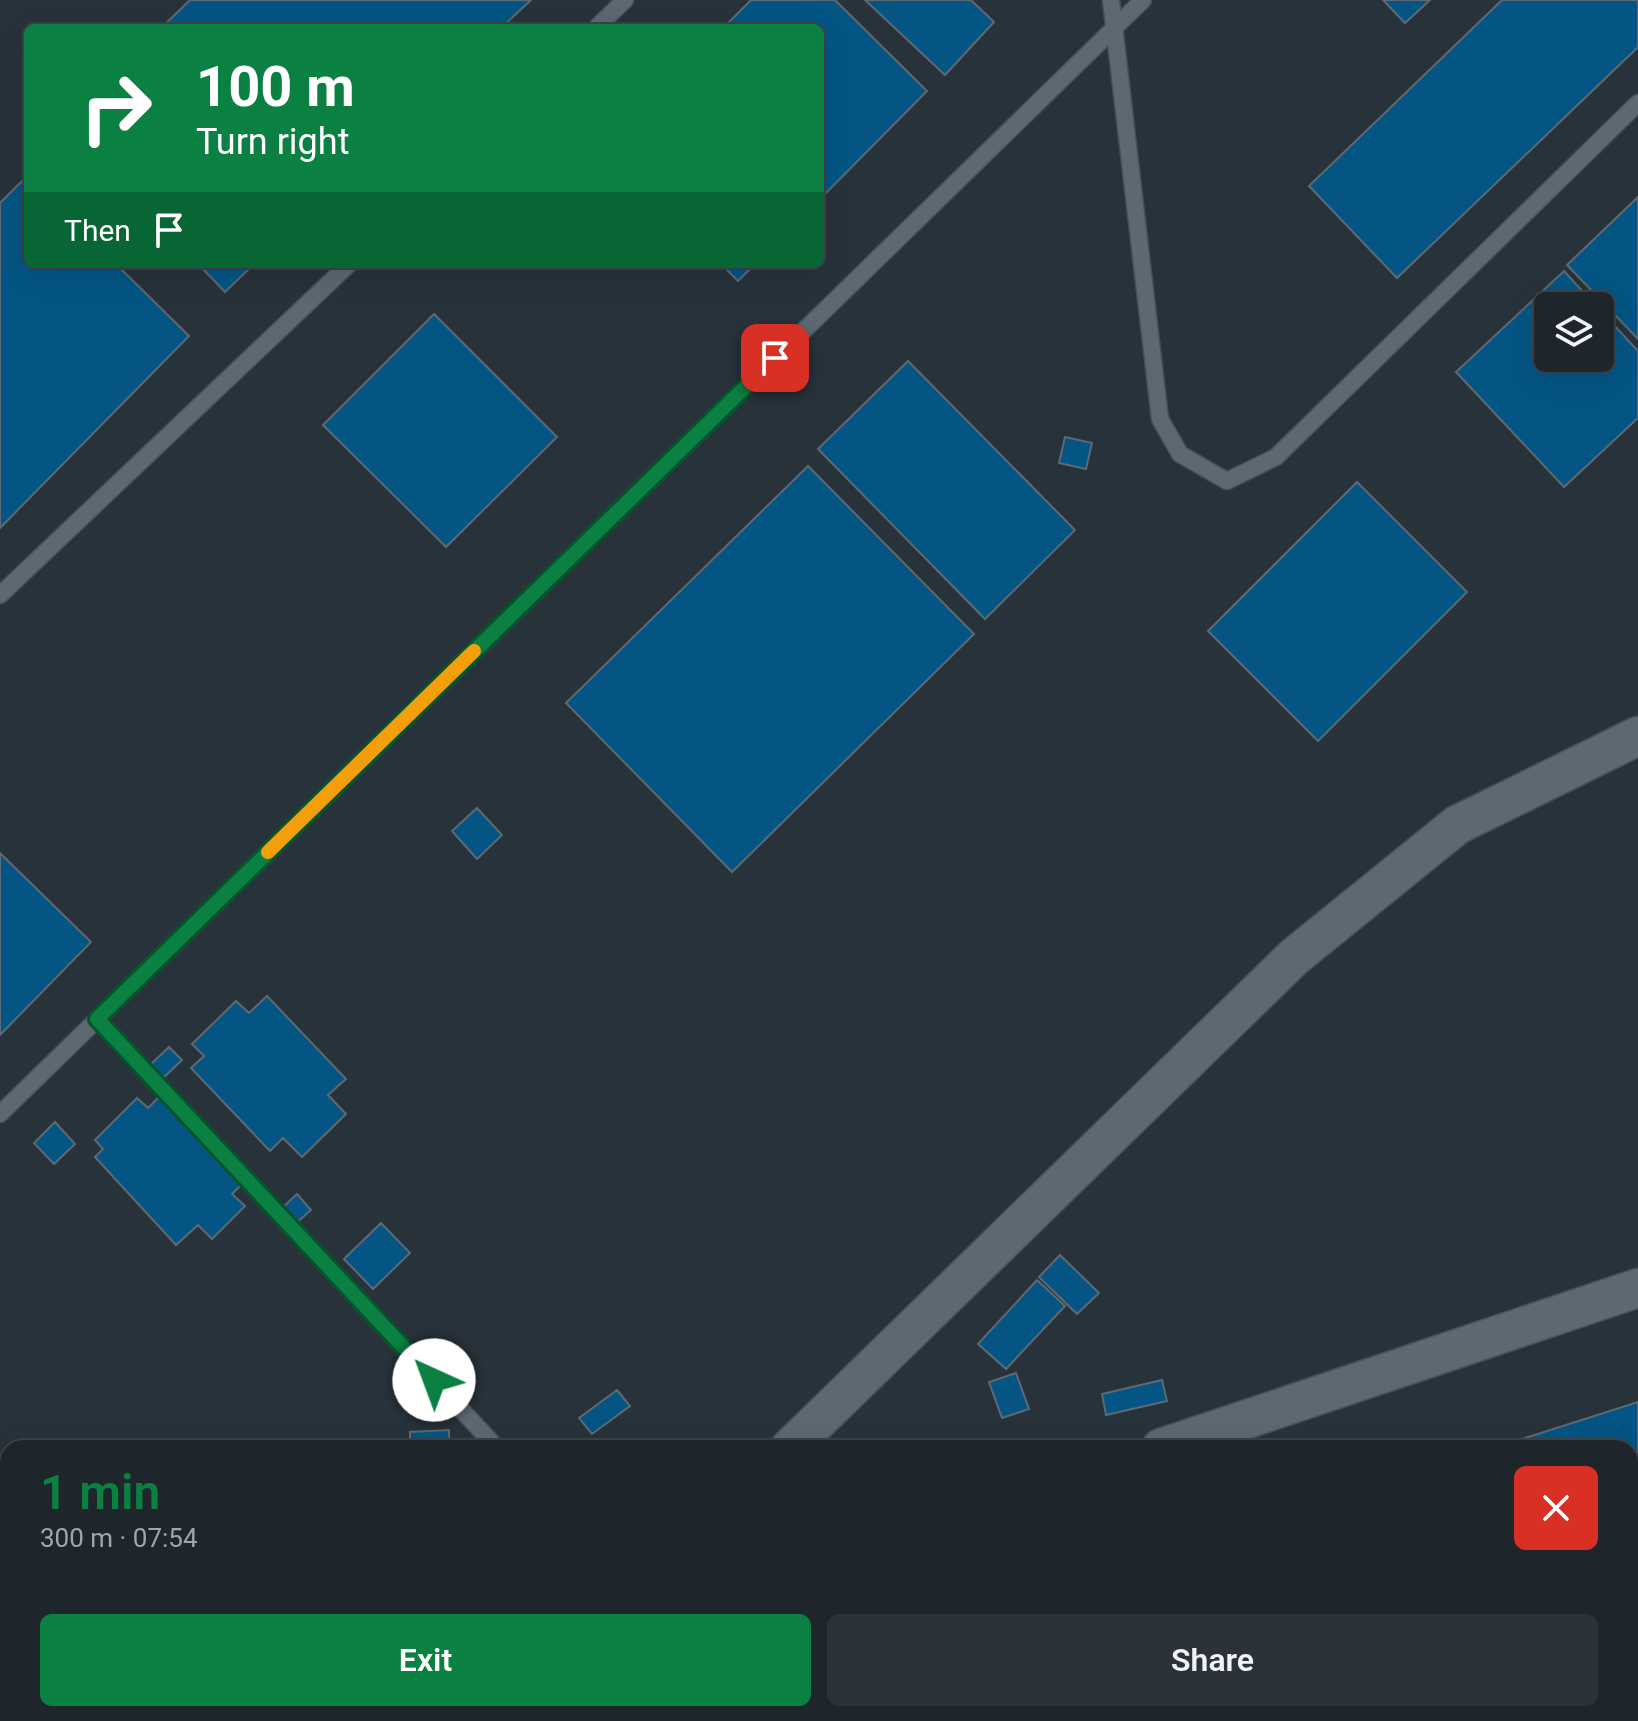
<!DOCTYPE html>
<meta charset="utf-8">
<style>
body{margin:0;font-family:Roboto,sans-serif;background:#2b3238;color:#f1f3f6;height:100vh;display:flex;flex-direction:column;font-size:30px;white-space:nowrap}
*{box-sizing:border-box;margin:0}
p{font-size:26px;color:#a1a5a9}
.icon{flex:none;width:44px;height:44px;fill:none;stroke:currentColor;stroke-width:2;stroke-linecap:round;stroke-linejoin:round}
.map{position:relative;flex:1;overflow:hidden}
.panel{position:absolute;left:0px;top:1440px;width:1638px;height:282px;display:flex;flex-direction:column;background:#1e262c;border-radius:24px 24px 0 0;box-shadow:0 8px 32px #0002,0 0 0 2px #3c4348}
.panel>*{flex:none}
.top-card{position:absolute;left:24px;top:24px;width:800px;height:244px;border-radius:12px;box-shadow:0 8px 32px #0002,0 0 0 2px #3c4348;background:#0b8043;color:#fff;overflow:hidden}
.fabs{position:absolute;left:1534px;top:292px;display:grid;gap:16px}
.fabs a{display:grid;place-items:center;width:80px;height:80px;border-radius:12px;background:#1e262c;box-shadow:0 8px 32px #0002,0 0 0 2px #3c4348;font-size:40px}
.pin{position:absolute;display:grid;place-items:center;width:68px;height:68px;color:#fff;margin:-34px;border-radius:16px;box-shadow:0 4px 12px #0006}
.me{position:absolute;width:88px;margin:-44px;rotate:317deg;stroke-linejoin:round;filter:drop-shadow(0 0 6px #0008)}
.turn{display:flex;align-items:center;gap:28px;height:168px;padding:0 40px;font-size:36px}
.turn .icon{width:104px;height:104px;stroke-width:2.5}
.turn b{display:block;font-size:56px;line-height:68px}
.then{display:flex;align-items:center;height:76px;padding:0 40px;background:#0003;gap:16px;font-size:30px}
.round{display:grid;place-items:center;flex:none;width:84px;height:84px;border-radius:12px;background:#2b3238}
.headline{display:flex;align-items:center;justify-content:space-between;height:136px;padding:0 40px}
h1{font-size:48px;font-weight:600;line-height:60px;color:#0b8043}
.primary-button{display:flex;gap:16px;margin-top:auto;padding:16px 40px}
.primary-button a{flex:1;height:92px;border-radius:12px;background:#0b8043;color:#fff;font-size:32px;font-weight:600;line-height:92px;text-align:center}
.primary-button a+a{background:#2b3238;color:#f1f3f6}
.map>svg:first-child{display:block}
.building{fill:#045584;stroke:#5d6973;stroke-width:2}
.lines{fill:none;stroke-linecap:round;stroke-linejoin:round}
.service-casing{stroke:#464f56;stroke-width:19}
.tertiary-casing{stroke:#464f56;stroke-width:41}
.service{stroke:#5c6872;stroke-width:16}
.tertiary{stroke:#5c6872;stroke-width:38}
.route-casing{stroke:#07532c;stroke-width:20}
.route{stroke:#0b8043;stroke-width:14}
.slow{stroke:#f59e0b;stroke-width:14}
</style>
<div class="map">
<svg width="1638" height="1721" viewBox="0 0 1638 1721">
<rect width="100%" height="100%" fill="#28323b"/>
<path class="building" d="M190,0H531L501,28H161Z
M751,0H835L927,91L820,199V28H723Z
M865,0H971L994,22L945,75Z
M1383,0H1430L1405,23Z
M1502,0H1638V47L1397,278L1309,186Z
M27,176L28,264H116L189,336L0,528V203Z
M1638,197V339L1567,265Z
M198,264H254L225,292Z
M721,264H755L738,281Z
M1564,271L1596,306H1548V358H1600V310L1638,351V418L1564,487L1456,372Z
M434,314L557,437L446,547L323,425Z
M908,361L1075,530L985,619L818,449Z
M1065,437L1092,443L1086,469L1059,463Z
M808,466L974,634L732,872L566,703Z
M1357,482L1467,592L1318,741L1208,631Z
M477,808L502,835L477,859L452,831Z
M0,853L91,942L0,1035Z
M267,996L346,1079L328,1095L346,1114L302,1157L283,1138L270,1151L191,1068L204,1056L192,1044L236,1001L249,1013Z
M169,1047L182,1060L160,1081L147,1068Z
M161,1095L243,1183L232,1194L245,1206L212,1239L198,1225L176,1245L95,1157L103,1149L95,1140L137,1098L148,1108Z
M55,1122L75,1144L54,1164L34,1143Z
M297,1194L311,1210L293,1226L279,1211Z
M381,1223L410,1253L373,1289L344,1259Z
M1060,1255L1099,1293L1077,1314L1039,1277Z
M1037,1280L1065,1306L1006,1369L978,1344Z
M1016,1373L1029,1409L1002,1418L989,1382Z
M1162,1380L1167,1401L1106,1415L1102,1394Z
M617,1390L630,1406L592,1434L579,1418Z
M1638,1402V1721H1590L1568,1714H1630V1448H1494Z
M449,1430V1448H410V1432Z
M8,1495V1604L0,1611V1503Z
M1071,1714H1104L1103,1721H1070Z"/>
<g class="lines">
<g class="service-casing">
<path id="service" d="M1111,0L1160,419L1180,454L1227,481L1276,457L1638,103
M596,28L625,0
M0,595L349,264
M97,1019L497,1448
M0,1114L1143,0
M379,1721L386,1714
M460,1721L467,1714"/>
</g>
<g class="tertiary-casing">
<path id="tertiary" d="M790,1448L1294,957L1457,825L1638,736
M1161,1448L1638,1288
M595,1714L597,1721
M800,1721L802,1714"/>
</g>
<use href="#service" class="service"/>
<use href="#tertiary" class="tertiary"/>
</g>
<g class="lines">
<g class="route-casing">
<path id="route" d="M434,1380L97,1019L775,358"/>
</g>
<use href="#route" class="route"/>
<path class="slow" d="M268,852L474,651"/>
</g>
</svg>
<div class="fabs">
<a><svg class="icon" aria-label="layers" viewBox="0 0 24 24"><path d="M12 4l9 5-9 5-9-5zM3 14l9 5 9-5"/></svg></a>
</div>
<div class="pin" style="left:775px;top:358px;background:#d93025"><svg class="icon" aria-label="arrive" viewBox="0 0 24 24"><path d="M6 21V4h12l-3 4 3 4H6"/></svg></div>
<svg class="me" style="left:434px;top:1380px" viewBox="-20 -20 40 40"><circle r="19" fill="#fff"/><path d="M0-13L10 11 0 6-10 11z" fill="#0b8043"/></svg>
<div class="top-card">
<div class="turn"><svg class="icon" aria-label="right" viewBox="0 0 24 24"><path d="M7 20v-9h11M14 6l5 5-5 5"/></svg><div><b>100 m</b>Turn right</div></div>
<div class="then">Then<svg class="icon" aria-label="arrive" viewBox="0 0 24 24"><path d="M6 21V4h12l-3 4 3 4H6"/></svg></div>
</div>
<section class="panel">
<div class="headline"><div><h1>1 min</h1><p>300 m · 07:54</p></div><a class="round" style="background:#d93025;color:#fff"><svg class="icon" aria-label="close" viewBox="0 0 24 24"><path d="M6 6l12 12M18 6L6 18"/></svg></a></div>
<div class="primary-button"><a>Exit</a><a>Share</a></div>
</section>
</div>
